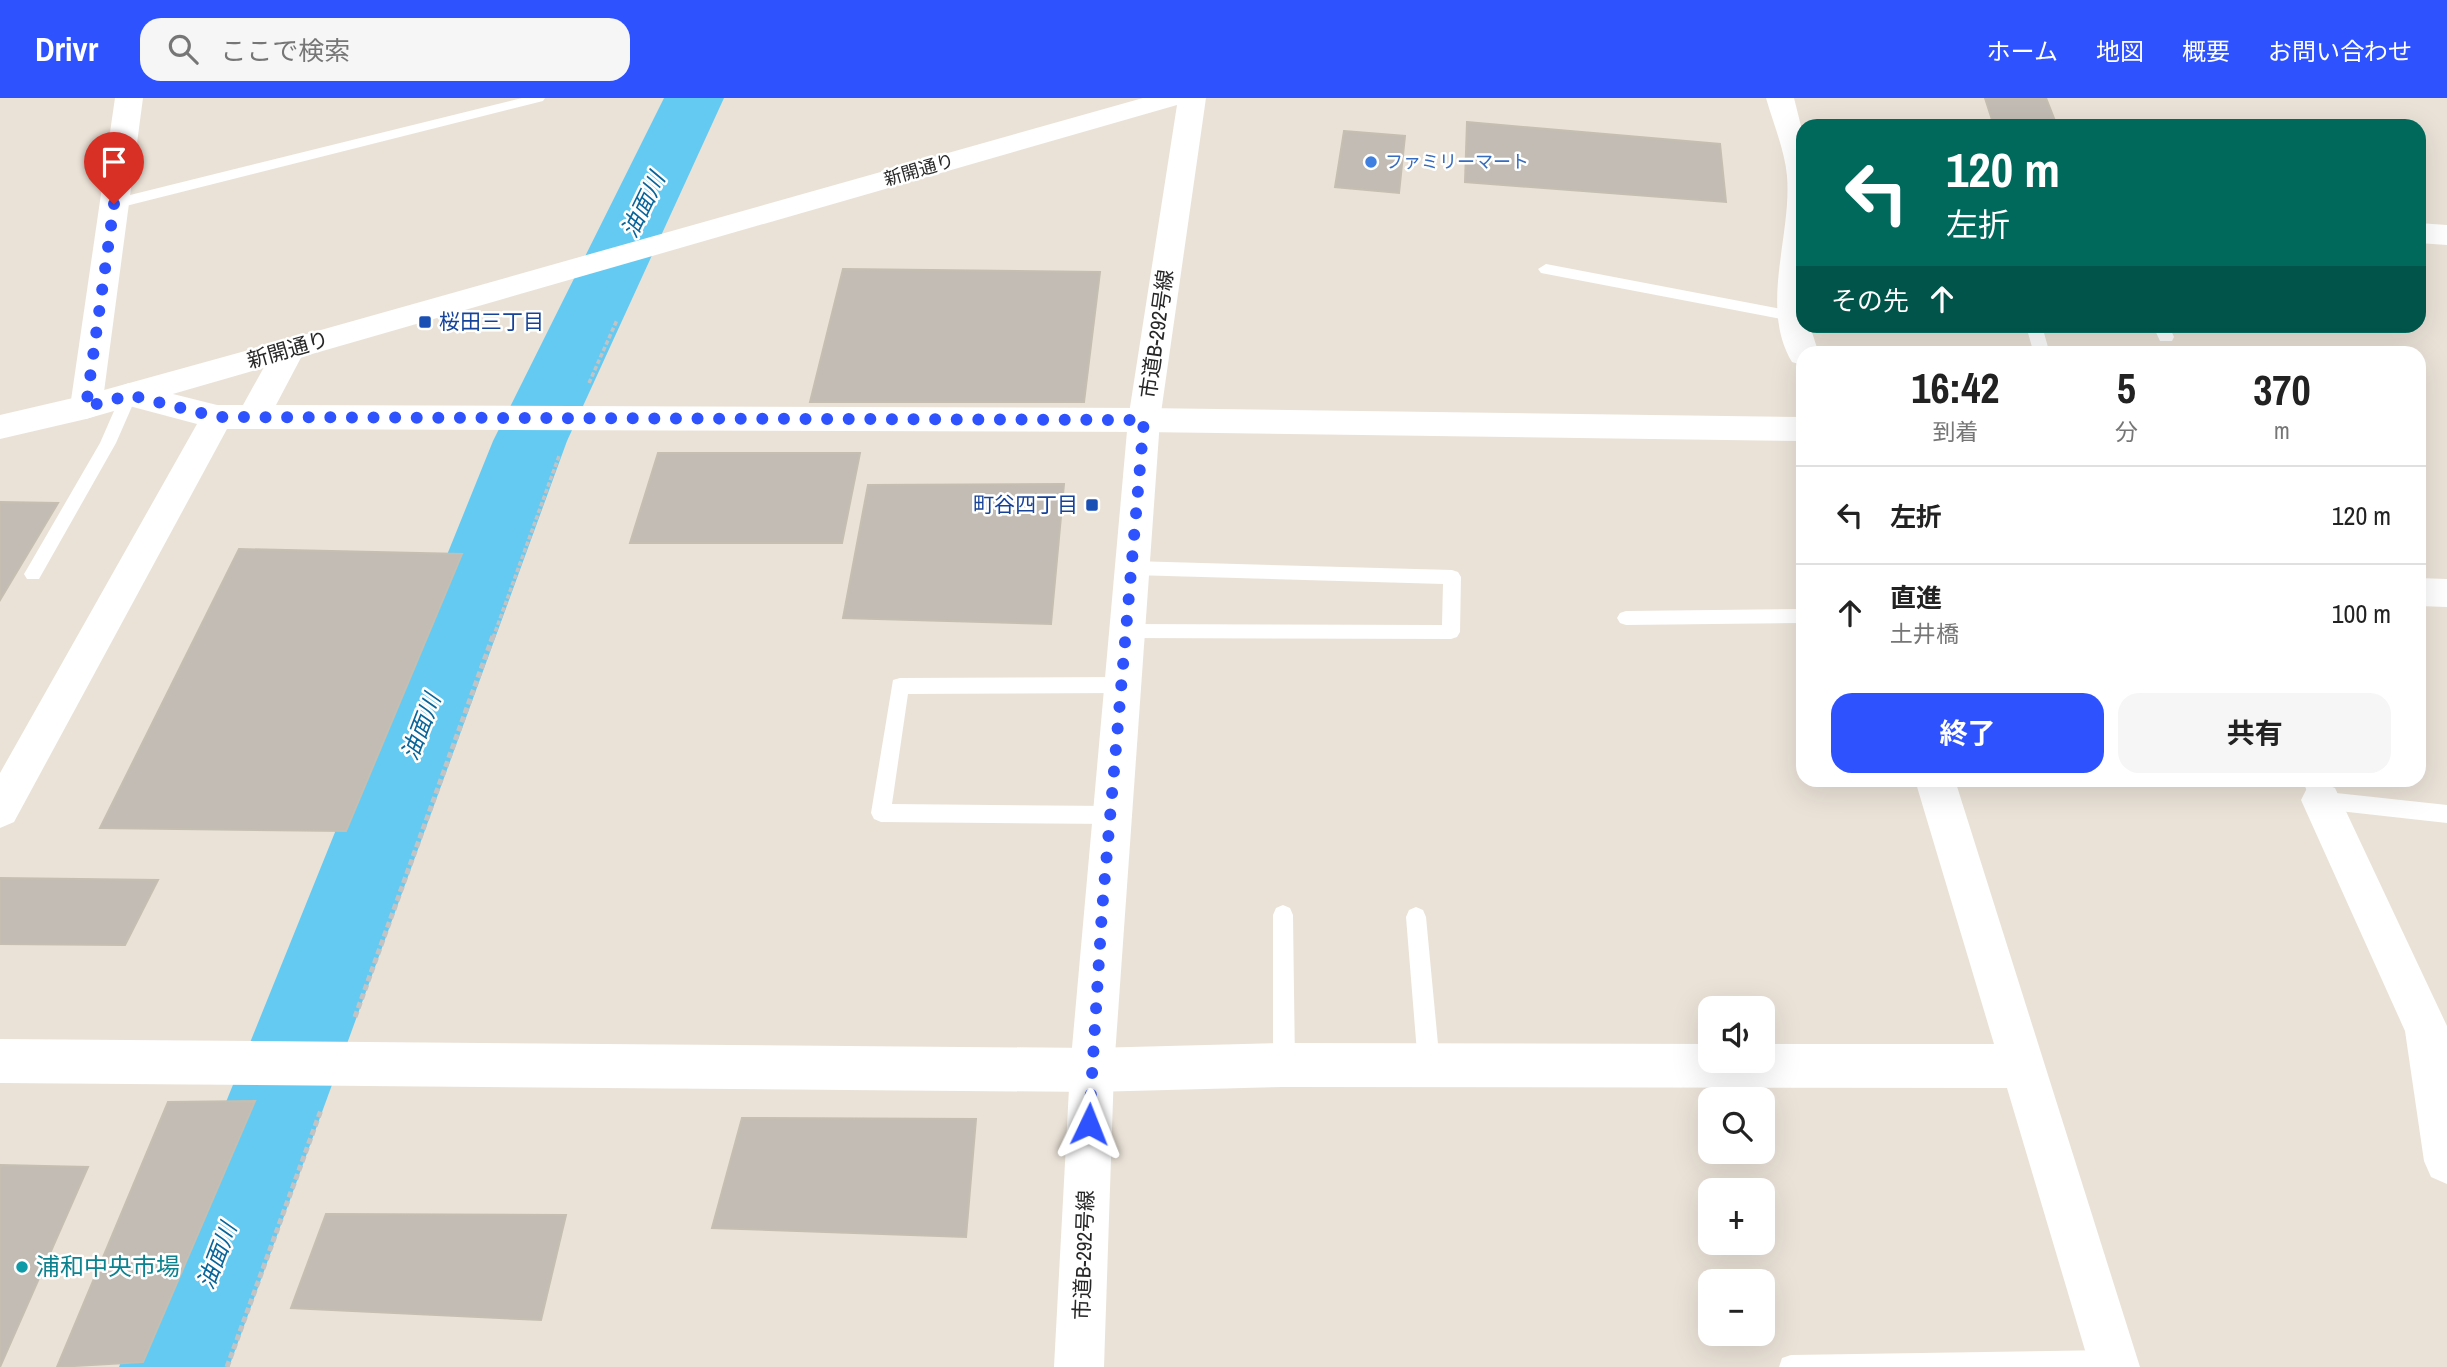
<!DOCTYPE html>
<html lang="ja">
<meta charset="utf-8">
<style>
body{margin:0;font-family:"Archivo Narrow","Noto Sans JP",sans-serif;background:#f6f6f6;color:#222;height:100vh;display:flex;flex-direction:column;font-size:26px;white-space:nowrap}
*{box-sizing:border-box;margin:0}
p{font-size:23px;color:#767676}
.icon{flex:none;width:38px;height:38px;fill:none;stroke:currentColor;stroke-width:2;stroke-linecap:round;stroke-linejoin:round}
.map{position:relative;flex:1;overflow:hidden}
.drawer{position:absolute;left:1796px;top:248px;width:630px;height:441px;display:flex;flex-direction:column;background:#fff;border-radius:21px;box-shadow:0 7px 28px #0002}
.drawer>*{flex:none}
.guide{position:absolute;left:1796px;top:21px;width:630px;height:214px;border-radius:21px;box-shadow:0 7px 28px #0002;background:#00695c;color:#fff;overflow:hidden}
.fabs{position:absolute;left:1698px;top:898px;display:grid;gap:14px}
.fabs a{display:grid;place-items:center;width:77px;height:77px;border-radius:14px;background:#fff;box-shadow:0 7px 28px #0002;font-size:35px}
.pin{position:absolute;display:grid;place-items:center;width:60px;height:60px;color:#fff;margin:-72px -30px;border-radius:50% 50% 50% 0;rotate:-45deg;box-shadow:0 0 7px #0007}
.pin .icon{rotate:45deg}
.me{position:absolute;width:77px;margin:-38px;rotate:2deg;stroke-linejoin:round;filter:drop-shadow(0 0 5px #0008)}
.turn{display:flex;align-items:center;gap:24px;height:147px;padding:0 35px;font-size:32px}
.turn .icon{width:91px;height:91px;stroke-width:2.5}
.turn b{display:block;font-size:49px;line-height:60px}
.then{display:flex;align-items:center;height:66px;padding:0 35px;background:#0003;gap:14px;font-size:26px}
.eta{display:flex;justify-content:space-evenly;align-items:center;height:119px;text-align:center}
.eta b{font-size:42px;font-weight:700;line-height:49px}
.action{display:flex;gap:14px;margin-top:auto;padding:14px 35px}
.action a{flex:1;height:80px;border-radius:21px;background:#2f52ff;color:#fff;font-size:28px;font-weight:700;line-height:80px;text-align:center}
.action a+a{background:#f6f6f6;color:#222}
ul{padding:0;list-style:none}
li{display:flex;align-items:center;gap:21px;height:98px;padding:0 35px;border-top:2px solid #e0e0e0}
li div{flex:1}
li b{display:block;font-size:26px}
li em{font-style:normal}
header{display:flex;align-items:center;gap:42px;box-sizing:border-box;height:98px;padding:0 35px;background:#2f52ff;color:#fff}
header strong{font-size:33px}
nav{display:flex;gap:38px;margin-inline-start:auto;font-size:24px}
.search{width:490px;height:63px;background:#f6f6f6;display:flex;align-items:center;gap:18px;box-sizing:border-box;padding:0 24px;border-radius:21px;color:#767676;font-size:26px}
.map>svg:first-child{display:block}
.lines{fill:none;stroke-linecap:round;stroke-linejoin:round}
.river{fill:#65caf2;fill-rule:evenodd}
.building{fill:#c2bcb4;stroke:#c5beb1;stroke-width:2}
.path-far1{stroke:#c3c3c3;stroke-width:3.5;stroke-dasharray:4.5 2.5;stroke-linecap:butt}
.path{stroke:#c3c3c3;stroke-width:5;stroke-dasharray:6 3.5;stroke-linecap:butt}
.lane{fill:#fff;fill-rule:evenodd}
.street{fill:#fff;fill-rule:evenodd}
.secondary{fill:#fff;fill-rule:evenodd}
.route{stroke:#2f52ff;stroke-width:12;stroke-dasharray:0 21.6}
.shop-dot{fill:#3f7fe0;stroke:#fff;stroke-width:2.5}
.transit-dot{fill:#1a4fb4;stroke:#fff;stroke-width:2.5}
.culture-dot{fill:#0f9aa8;stroke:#fff;stroke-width:2.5}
.labels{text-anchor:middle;stroke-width:5;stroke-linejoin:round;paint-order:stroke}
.far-shop-label{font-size:18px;fill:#366cbe;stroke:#fff;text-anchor:start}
.far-street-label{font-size:18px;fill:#272727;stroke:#fff}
.transit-label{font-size:21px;fill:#164399;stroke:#fff;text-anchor:start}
.street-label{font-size:21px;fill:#272727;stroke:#fff}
.water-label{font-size:23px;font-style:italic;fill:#096599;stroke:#fff}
.near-culture-label{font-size:24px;fill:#0d838f;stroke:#fff;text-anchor:start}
</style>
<header>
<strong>Drivr</strong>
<div class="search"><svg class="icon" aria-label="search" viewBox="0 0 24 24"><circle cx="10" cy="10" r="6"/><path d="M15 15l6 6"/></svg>ここで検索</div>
<nav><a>ホーム</a><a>地図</a><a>概要</a><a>お問い合わせ</a></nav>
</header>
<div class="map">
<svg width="2447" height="1269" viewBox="0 0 2447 1269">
<rect width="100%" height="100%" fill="#eae2d7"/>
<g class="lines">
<path class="river" d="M664,0H724L567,343L229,1269H119L493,343Z"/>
</g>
<path class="building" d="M1985,0H2046L2057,28H1994Z
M1467,24L1720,46L1726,104L1465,84Z
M1344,33L1405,38L1399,95L1335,89Z
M843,171L1100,174L1084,304H810Z
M658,355H860L842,445H630Z
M1064,386L1051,526L843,520L868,387Z
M0,404L58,405L0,502Z
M239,451L462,456L346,733L100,730Z
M0,780L158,782L125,847L0,846Z
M255,1003L143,1264L57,1269L168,1004Z
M742,1020L976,1021L966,1139L712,1130Z
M0,1067L88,1069L0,1269Z
M326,1116L566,1117L541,1222L291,1210Z"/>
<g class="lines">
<path class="path-far1" d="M589,285L617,222
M493,540L559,358"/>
<path class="path" d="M355,919L493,538
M227,1269L321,1012"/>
<path class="lane" d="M522,0H545L543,3L114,111L107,106L114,101Z
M1546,166L1792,213L1800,218L1792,223L1541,175L1538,171Z
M2026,228H2042L2050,256H2034Z
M2153,228H2169L2174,239L2172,243H2160Z
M129,291L137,297L116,345L39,481H27L24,476L27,471L100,345L121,297Z
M1132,463L1452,472L1458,474L1461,479L1460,534L1457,539L1451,541L1128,540L1122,538L1119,533L1122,528L1128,526L1442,527L1443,486L1132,477L1126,475L1123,470L1126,465Z
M1802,511V525L1626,527L1620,525L1617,520L1620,515L1626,513Z
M1121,579L1128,581L1130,587L1128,593L1121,595L908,596L892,706L1110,708L1117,711L1120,717L1117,723L1110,726L881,724L874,721L871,715L893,582L900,580Z
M2302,682H2322L2327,694L2447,707V725L2321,711L2314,708Z
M1283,807L1290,810L1293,817L1295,967L1292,975L1284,978L1276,975L1273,967V817L1276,810Z
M1416,809L1423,812L1426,819L1440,967L1437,975L1429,978L1421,975L1418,967L1406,819L1409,812Z
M2112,1252L2121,1255L2124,1264L2122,1269H1779L1782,1260L1791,1257Z"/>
<path class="street" d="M115,0H143L102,309L98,317L86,321L74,317L70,309Z
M1766,0H1794L1802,32V228H1810L1819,256H1802V267L1792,264C1759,209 1792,138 1787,78C1785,53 1773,25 1766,0Z
M2418,125L2447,127V147L2418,145Z
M289,241L300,244L305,252L276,307L1144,310L1802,319V343L1144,334L227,331L14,724L0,730V675L197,326L118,305L113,297L118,289L129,285L217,307H243L278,244Z
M2418,480L2447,481V509L2418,508Z
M1915,682H1955L2140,1269H2090L2007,990L1284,989L1092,994L0,985V941L1092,950L1284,945L1710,946V962H1762V946H1994Z
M2321,685L2335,690L2447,928V1086L2431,1079L2424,1063L2405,933L2301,702L2307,690Z"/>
<path class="secondary" d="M1143,0H1206L1160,322L1114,972L1104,1269H1054L1070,972L1128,322L1177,7L86,321L0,341V317L86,297L289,241Z"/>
</g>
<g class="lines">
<path class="route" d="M114,106L86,309L130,297L217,319L1144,322L1102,813L1089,1026"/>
</g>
<circle class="shop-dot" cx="1371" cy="64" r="7"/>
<g class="transit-dot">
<rect x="418" y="217" width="14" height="14" rx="3.5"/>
<rect x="1085" y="400" width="14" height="14" rx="3.5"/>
</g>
<circle class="culture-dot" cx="22" cy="1169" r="7"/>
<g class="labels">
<g class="far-shop-label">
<text x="1385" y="70">ファミリーマート</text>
</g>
<g class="far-street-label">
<text transform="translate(919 72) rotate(-16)" y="6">新開通り</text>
</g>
<g class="transit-label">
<text x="439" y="231">桜田三丁目</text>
<text x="1078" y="414" text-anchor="end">町谷四丁目</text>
</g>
<g class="street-label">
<text transform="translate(1157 236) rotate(-82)" y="7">市道B-292号線</text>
<text transform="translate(288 252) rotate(-16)" y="7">新開通り</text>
<text transform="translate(1084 1157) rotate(-88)" y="7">市道B-292号線</text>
</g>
<g class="water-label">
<text transform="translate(643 107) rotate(-64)" y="8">油面川</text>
<text transform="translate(421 629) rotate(-69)" y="8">油面川</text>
<text transform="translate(217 1158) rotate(-69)" y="8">油面川</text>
</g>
<g class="near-culture-label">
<text x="36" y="1177">浦和中央市場</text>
</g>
</g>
</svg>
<div class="fabs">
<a><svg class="icon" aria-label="sound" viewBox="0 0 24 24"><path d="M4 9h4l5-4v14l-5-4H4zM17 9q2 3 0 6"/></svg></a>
<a><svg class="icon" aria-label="search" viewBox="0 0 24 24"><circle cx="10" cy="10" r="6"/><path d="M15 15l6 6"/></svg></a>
<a>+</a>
<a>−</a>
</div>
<div class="pin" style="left:114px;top:106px;background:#d93025"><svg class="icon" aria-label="arrive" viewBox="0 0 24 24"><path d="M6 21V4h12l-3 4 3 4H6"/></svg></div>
<svg class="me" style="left:1089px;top:1026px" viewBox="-20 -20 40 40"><path d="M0-17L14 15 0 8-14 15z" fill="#2f52ff" stroke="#fff" stroke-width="4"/></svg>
<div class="guide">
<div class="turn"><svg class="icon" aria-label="left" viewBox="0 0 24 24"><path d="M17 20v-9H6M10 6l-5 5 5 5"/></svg><div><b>120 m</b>左折</div></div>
<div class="then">その先<svg class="icon" aria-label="ahead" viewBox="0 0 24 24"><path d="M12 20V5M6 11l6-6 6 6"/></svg></div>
</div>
<section class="drawer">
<div class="eta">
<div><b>16:42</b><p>到着</p></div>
<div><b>5</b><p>分</p></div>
<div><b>370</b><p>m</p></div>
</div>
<ul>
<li><svg class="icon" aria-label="left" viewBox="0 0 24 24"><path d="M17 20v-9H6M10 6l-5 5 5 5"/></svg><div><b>左折</b></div><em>120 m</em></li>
<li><svg class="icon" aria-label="ahead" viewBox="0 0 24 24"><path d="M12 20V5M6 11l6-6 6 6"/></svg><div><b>直進</b><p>土井橋</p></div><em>100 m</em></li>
</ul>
<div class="action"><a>終了</a><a>共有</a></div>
</section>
</div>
